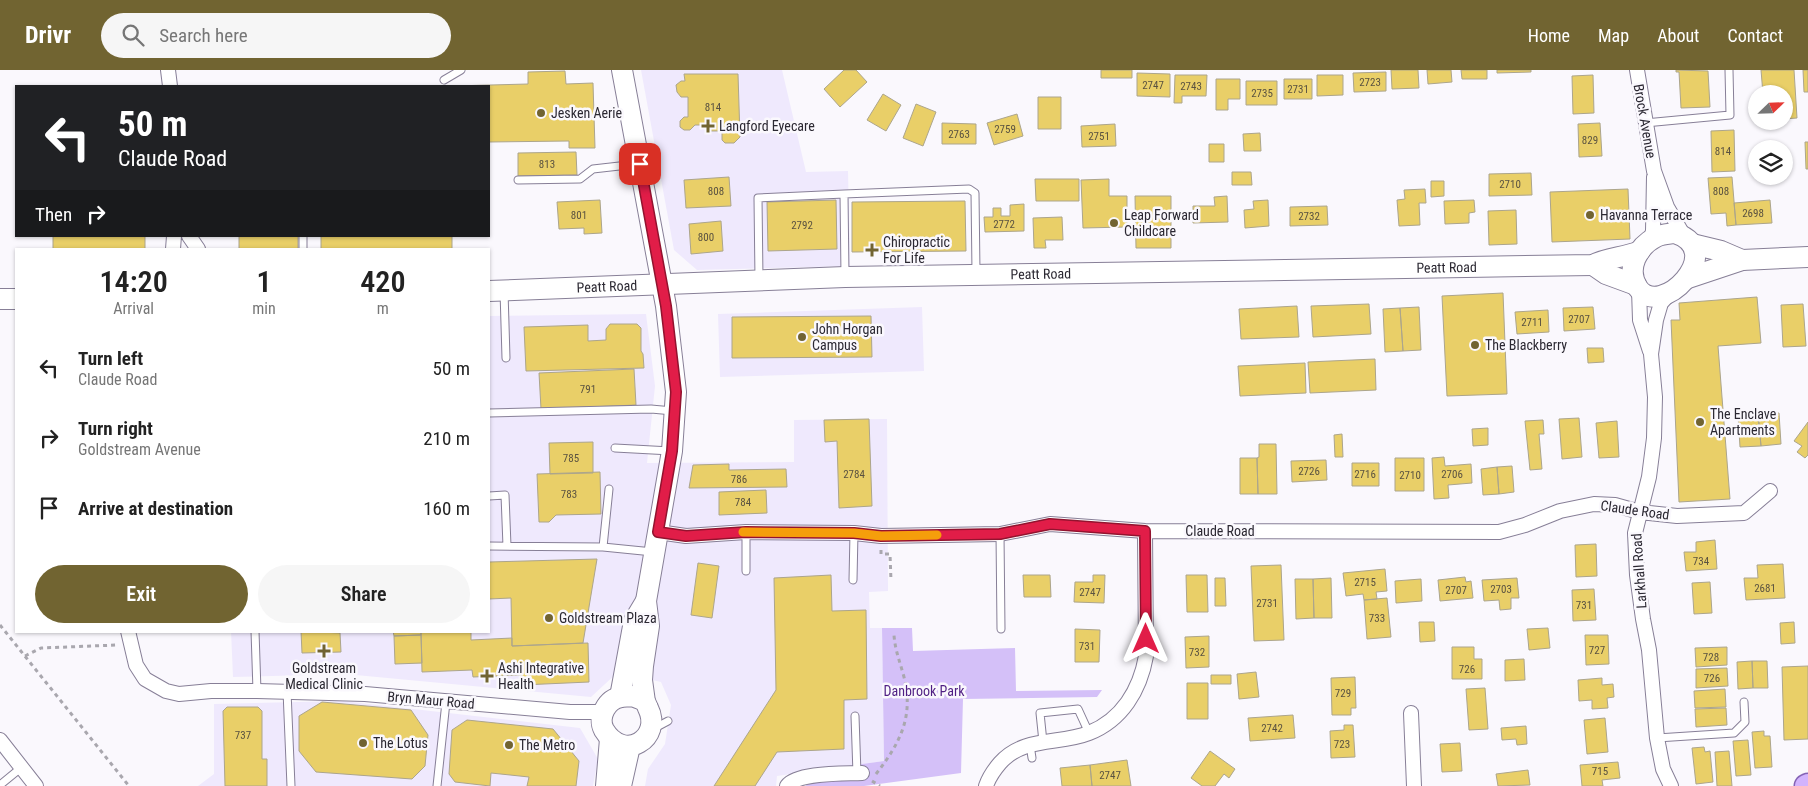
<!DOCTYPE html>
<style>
body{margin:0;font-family:"Roboto Condensed",sans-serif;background:#f6f6f6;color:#222;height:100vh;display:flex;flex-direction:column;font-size:19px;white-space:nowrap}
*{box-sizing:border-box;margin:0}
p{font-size:16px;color:#767676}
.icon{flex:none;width:28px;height:28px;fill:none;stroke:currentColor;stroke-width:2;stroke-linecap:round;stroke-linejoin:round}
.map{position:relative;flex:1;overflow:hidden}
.side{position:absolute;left:15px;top:178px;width:475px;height:385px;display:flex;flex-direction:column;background:#fff;border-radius:0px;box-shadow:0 1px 4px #0004}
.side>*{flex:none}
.banner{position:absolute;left:15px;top:15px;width:475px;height:152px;border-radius:0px;box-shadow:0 1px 4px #0004;background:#202124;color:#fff;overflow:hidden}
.needle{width:32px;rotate:67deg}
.tools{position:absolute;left:1748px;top:15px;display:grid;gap:10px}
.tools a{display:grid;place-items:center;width:45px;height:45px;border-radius:50%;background:#fff;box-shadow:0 1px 4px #0004;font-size:25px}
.pin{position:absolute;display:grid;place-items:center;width:42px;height:42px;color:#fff;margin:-21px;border-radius:10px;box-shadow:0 2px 8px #0006}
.me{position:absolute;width:55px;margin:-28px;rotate:0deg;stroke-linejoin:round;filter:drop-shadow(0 0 4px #0008)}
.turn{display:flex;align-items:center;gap:18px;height:105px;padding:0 20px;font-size:22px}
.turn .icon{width:65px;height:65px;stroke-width:2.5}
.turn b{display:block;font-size:35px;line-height:42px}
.then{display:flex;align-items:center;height:48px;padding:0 20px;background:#0003;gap:10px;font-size:19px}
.eta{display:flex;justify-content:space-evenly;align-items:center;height:85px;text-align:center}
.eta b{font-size:30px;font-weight:600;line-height:35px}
.action{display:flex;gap:10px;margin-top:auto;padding:10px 20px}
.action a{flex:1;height:58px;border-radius:30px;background:#716431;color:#fff;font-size:20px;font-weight:600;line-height:58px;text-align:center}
.action a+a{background:#f6f6f6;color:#222}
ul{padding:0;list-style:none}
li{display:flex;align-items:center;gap:15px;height:70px;padding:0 20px}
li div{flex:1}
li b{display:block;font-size:19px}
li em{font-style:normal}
header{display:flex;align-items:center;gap:30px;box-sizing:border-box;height:70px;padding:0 25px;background:#716431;color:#fff}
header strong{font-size:24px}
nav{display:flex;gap:28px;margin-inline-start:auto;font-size:18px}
.search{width:350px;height:45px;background:#f6f6f6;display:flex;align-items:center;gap:12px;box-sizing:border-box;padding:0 18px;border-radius:28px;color:#767676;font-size:19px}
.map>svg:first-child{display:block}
.built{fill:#efe9fd}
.green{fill:#d4c0f8}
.building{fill:#e9cf68;stroke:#aca58c}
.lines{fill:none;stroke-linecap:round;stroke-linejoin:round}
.lane-casing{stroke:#877f97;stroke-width:9}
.street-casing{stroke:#877f97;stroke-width:16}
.secondary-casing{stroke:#877f97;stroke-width:22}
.primary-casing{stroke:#8462b5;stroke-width:25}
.path{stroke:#a9a7ae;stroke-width:3;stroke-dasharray:4 4;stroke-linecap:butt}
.lane{stroke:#fff;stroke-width:7}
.street{stroke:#fff;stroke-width:14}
.secondary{stroke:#fff;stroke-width:20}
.primary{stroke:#d2b3fd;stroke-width:22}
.route-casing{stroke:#92132f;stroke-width:12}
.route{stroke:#e11d48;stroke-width:9}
.slow{stroke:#f59e0b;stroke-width:9}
.poi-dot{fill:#716431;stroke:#faf8fd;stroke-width:2}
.labels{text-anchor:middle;stroke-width:5;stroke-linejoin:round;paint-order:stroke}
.number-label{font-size:11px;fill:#5a5240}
.poi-label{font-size:14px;fill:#2b2832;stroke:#faf8fd;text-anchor:start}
.street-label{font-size:14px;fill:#2b2832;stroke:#faf8fd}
.park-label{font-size:14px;fill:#4f1f83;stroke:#faf8fd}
</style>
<header>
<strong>Drivr</strong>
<div class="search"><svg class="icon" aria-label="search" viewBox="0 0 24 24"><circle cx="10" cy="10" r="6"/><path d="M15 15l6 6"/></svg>Search here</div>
<nav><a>Home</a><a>Map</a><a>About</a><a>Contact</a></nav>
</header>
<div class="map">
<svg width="1808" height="716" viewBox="0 0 1808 716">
<rect width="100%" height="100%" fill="#faf8fd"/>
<path class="built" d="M641,0H782L806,102L848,101L850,196L697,200L674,180Z
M922,237L924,301L720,307L718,244Z
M646,244L655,316L647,393L794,392V350L887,349L888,521L869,522L870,558H882L884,691L777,706L776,716H645L648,699L665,674L671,635L661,612L618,602L591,627L345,604L233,607L231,561H489V246Z
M343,631L580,658L598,689L593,716H198L214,704V634Z"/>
<path class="green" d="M882,558H912L913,581L1015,578L1016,621L1102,620L1097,627L963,629L961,703L864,716H806L811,701L884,691Z"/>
<path class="building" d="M844,0H856L867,12L840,37L824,19Z
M1101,0H1132V8H1101Z
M1391,0H1418L1419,18L1392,19Z
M1427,0H1451L1452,12L1428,14Z
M1461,0H1487V9H1462Z
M1497,0H1531V2L1497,3Z
M1676,0L1708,1L1710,37L1681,38L1679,2H1676Z
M1761,0H1794L1797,48L1784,49V24H1763Z
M1803,0H1808V22H1804Z
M565,1L566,14L593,13L595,78H569V71L489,72V16H453L528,14V2Z
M1386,2V21L1354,22L1353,3Z
M1137,3L1170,4V27L1137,26Z
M684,4H738L740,67L734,73H725L722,70V61H709L703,55H695L690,60H684L680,57V51L684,47H688V27H681L677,22L676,15L681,11H685Z
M1175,5H1207L1206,26H1182V33H1174Z
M1317,5H1343V25L1317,26Z
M1593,5L1594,43L1573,44L1572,6Z
M1216,9H1240V29H1228V40H1216Z
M1284,9H1312V29H1284Z
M1246,11H1277V35H1246Z
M883,24L901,35L886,61L867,50Z
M1038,27H1061V59H1038Z
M916,34L936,42L923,76L903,68Z
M1017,44L1023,66L994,75L987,53Z
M942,53L976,54V74H942Z
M1600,53L1602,86L1579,87L1578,54Z
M1115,54L1116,76L1082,77L1081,56Z
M1734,60L1735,101L1712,102L1711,61Z
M1260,63L1261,81H1244L1243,64Z
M1805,72H1808V99H1806Z
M1209,74H1224V92H1209Z
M576,82L577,105L518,106V83Z
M1232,102H1251L1252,115H1232Z
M1531,103L1532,125L1489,126V104Z
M729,107L731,136L686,138L684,110Z
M1732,107L1736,155L1727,156L1726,143L1711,144L1708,108Z
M1035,109H1079V131H1036Z
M1109,109V126H1127V157L1083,158L1081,110Z
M1431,111H1444V126L1431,127Z
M1425,119L1426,133H1419L1420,155L1399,156L1397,130L1405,129L1404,120Z
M1628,119L1630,169L1552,172L1550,122Z
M1135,126H1171V178H1136Z
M1227,126L1228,152L1193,153V136H1215L1214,127Z
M600,130L602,163L584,164V158L559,159L557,132Z
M836,130L837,179L768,181L767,132Z
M1268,130L1269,156L1245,158L1244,140L1254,139L1253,131Z
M1474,130L1475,142L1469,143V153L1445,154L1444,131Z
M1770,130L1772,153L1736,155L1734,133Z
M965,131L966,181L852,182V132Z
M1024,134V161L985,162L984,147H993V138H1001V146H1010V135Z
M1327,136L1328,155L1290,156V137Z
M1516,140L1517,174L1489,175L1488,141Z
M1062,147L1063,170H1045L1046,178H1034L1033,148Z
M721,151L723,181L691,184L689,154Z
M53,166H145V179H53Z
M239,166H298V179H239Z
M321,166H452V179H321Z
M1503,223L1507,324L1447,326L1442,226Z
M1757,227L1761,273L1718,276L1730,429L1679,432L1671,250H1680L1679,233Z
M1369,234L1371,264L1313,267L1311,236Z
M1803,234L1806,276L1783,277L1781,235Z
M1297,236L1299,267L1241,269L1239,239Z
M1419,237L1421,280L1403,281L1400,238Z
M1593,237L1595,259L1564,261L1563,238Z
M1400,238L1403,281L1385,282L1383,239Z
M1548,240L1549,262L1517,264L1515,242Z
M871,246L872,287L732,288V247Z
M610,254H637L641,258V281L643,284L644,298L526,301L524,257L588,255V271L606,270V259Z
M1587,278H1603L1604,292L1588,293Z
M1375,289L1376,320L1310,323L1308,292Z
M1305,293L1306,323L1240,326L1238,296Z
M634,299L636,335L541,339L539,303Z
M1779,343L1781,374L1761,376L1758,344Z
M1758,344L1761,376L1740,377L1738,345Z
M1579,348L1582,387L1562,389L1559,349Z
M869,349L872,436L839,438L837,371L825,372L824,350Z
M1543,350L1544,364H1539L1542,399L1530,400L1525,351Z
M1617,351L1619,387L1599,388L1596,353Z
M1808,352V385L1805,388L1797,382L1802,376L1794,371Z
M1488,358V375L1473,376L1472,359Z
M1342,364L1343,387H1335L1334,365Z
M593,372V403L550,404L549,373Z
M1259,374H1276L1277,424H1258L1257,388L1259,387Z
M1444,387L1445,396L1471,394L1472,413L1448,415L1449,428L1434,429L1432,388Z
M1240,388H1257L1258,424H1240Z
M1395,388H1424V421H1395Z
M1326,390L1327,410L1292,412L1291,391Z
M1352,393H1379V416H1352Z
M729,394V400L786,399L787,417L689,418L693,395Z
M1512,396L1514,422L1499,424L1497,397Z
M1497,397L1499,424L1483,425L1481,399Z
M600,402L601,444L556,445L549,452H539L537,404Z
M766,420L767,443L719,445V422Z
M1715,470L1717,499L1686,501L1684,482H1696V472Z
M1596,474L1597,506L1576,507L1575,475Z
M597,489L583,573L512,576L511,528L489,529V492Z
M698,493L719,496L712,548L691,545Z
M1783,494L1785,528L1746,530L1744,508H1758L1757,495Z
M1281,495L1284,570L1254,571L1251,496Z
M1385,499L1387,521L1376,522L1377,529L1364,530L1363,524L1346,526L1343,503Z
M831,505L832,541L866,540L867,629L844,630V679L777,682L755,716H714L776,620L774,508Z
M1023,505H1050L1051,527H1024Z
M1093,505H1105L1104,533L1074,532L1075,512H1093Z
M1186,505H1207L1208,542H1187Z
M1465,507L1466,512L1471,511L1473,528L1440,531L1438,510Z
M1215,508H1225L1226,536H1215Z
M1331,508L1332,548H1314L1313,509Z
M1517,508L1519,528H1511V539L1500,540L1499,530L1484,531L1482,510Z
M1295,509H1313L1314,548L1296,549Z
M1421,509L1422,531L1396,533L1395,511Z
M1710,512L1712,543L1694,544L1692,513Z
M1594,519L1596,550L1573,551L1572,520Z
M1387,528L1391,567L1367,569L1364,530Z
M1419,552H1434L1435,571L1420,572Z
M1794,552L1795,573L1781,574L1780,553Z
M1548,558L1550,578L1529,580L1527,559Z
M1075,559L1100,560L1099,592H1075Z
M301,561L340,563L341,582L302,583Z
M393,561H421V565L394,566Z
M471,561V570L512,568V576L588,573L589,612L522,615L521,605L473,607L472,600L422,602L421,562Z
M421,565L422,593L395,594L394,566Z
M1585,565H1608L1609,594L1586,595Z
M1209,566V597L1186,598L1185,567Z
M1452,577H1474V589H1482V609H1452Z
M1727,577V595L1696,597L1695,578Z
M1524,589L1525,610L1505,611V590Z
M1752,591H1767L1768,618H1753Z
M1752,591L1753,618L1738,619L1737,592Z
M1808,596V669L1784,670L1782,597Z
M1727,598L1728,616L1696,618V599Z
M1256,602L1259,627L1239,629L1237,604Z
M1211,605H1231V614H1211Z
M1355,607L1356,638H1351V645H1332L1331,608Z
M1602,608V615L1613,614L1614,627L1607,628L1608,638L1592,639V630L1579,631L1578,610Z
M1187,613H1208V649H1187Z
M1485,618L1488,659L1469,660L1466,619Z
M1725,619L1726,637L1695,638L1694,621Z
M322,632L411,640L428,665L425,696L412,709L316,702L299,681V646Z
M227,637H258L262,641V689H267V716H225L223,641Z
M1726,638L1727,655L1696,657L1695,639Z
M1293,645L1295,668L1250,671L1248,648Z
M1605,648L1608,682L1587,684L1584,650Z
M467,650L553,659L579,691L576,716H527L529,707L491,703L490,716L455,712L449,704L452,660Z
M1344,655H1353L1355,687L1331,688L1330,661L1344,660Z
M1526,656L1527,674L1517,675L1516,669L1502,670L1501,658Z
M1764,661V666H1770L1772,697L1755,698L1752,662Z
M1748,670L1751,705L1736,706L1733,671Z
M1460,673L1462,701L1442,702L1440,674Z
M1704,677L1705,682L1710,681L1713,712L1696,714L1692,678Z
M1210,681L1235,699L1229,708L1224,704L1215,716H1202L1191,708Z
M1729,681L1732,716H1717L1715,682Z
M1127,690L1131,716H1092L1090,695Z
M1618,692L1620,708L1602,710L1603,716H1582L1580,695Z
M1090,695L1092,716H1062L1060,698Z
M1528,700L1530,715L1498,716L1496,704Z"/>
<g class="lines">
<g class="lane-casing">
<path id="lane" d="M444,10L461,0
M1645,53L1730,45L1729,0
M518,110L580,109L593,99L637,94
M303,166V179
M845,206L844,124L969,119L975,123L976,202
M759,209L758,128L844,124
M504,221L506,288
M489,343L651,339L673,341
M615,378L671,381
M489,426L505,425L507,476
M1000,464L1001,559
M489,476L603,477L653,482
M603,477L609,419
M746,501V462
M853,510L854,463
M255,561L257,621
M287,621L291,716
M855,646L857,704
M653,659L668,651
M1657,668L1734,663L1745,652L1744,632
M1043,672L1040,643L1078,639L1089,663
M1030,675L1032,688
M0,715L22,697
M437,716L446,632"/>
</g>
<g class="street-casing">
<path id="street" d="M168,0L170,16
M1637,0L1654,101L1667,137L1684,166
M189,166L198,179
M1650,171L1653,161L1654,107
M173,179L174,166
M1639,220L1640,250L1650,281
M658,462L686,466L746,462L854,463L881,466L1000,464L1050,454L1145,461L1499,462L1525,455L1560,441L1594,434L1615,435L1640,442L1677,446L1744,443L1770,421
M128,561L136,595L145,609L166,621L179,624L211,621H257L365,624L570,642H603
M1411,643L1414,716
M0,670L36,716
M787,716C798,702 845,704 862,703
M986,716C989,707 994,700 1000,693C1024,666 1059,675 1089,663C1122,650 1140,620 1146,586L1145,461
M1671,716L1663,699L1657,668L1649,580L1643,549L1637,505L1635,463L1649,407L1654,368L1655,327L1651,284L1656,250L1661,233L1671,222"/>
</g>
<g class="secondary-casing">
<g id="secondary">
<path d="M622,0L666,236L676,322L672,381L646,531L649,556L643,596L642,610L645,632"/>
<path d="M1675,163C1729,181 1660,251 1638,218C1625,199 1638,176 1656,167C1662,164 1669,164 1675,163Z"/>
<path d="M1692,174L1721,181L1742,190"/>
<path d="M1593,195L1606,204L1636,215"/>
<path d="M1688,208L1742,190L1808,187"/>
<path id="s1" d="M489,221L845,207L1593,195C1608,187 1624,188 1640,181"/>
<path d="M0,229H16"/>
<path d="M633,626C636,628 641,629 644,631C646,633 647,635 648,638C663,668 624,693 604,660C597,647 607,629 621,627C625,626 629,627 633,626Z"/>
<path d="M620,627L634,551L646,531"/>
<path d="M606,716L610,669"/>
<path d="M621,716L630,676"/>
</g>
</g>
<g class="primary-casing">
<path id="primary" d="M1806,716L1808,715"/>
</g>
<path class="path" d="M881,480V484H890L891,511
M0,555L129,716
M25,586L41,578L117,575
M876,704C900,673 914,647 904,607C900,592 895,580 894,565
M872,711L880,716"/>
<use href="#lane" class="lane"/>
<use href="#street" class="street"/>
<use href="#secondary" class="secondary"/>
<use href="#primary" class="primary"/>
</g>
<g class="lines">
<g class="route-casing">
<path id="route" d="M640,94L666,236L676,322L672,381L658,462L686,466L746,462L854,463L881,466L1000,464L1050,454L1145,461L1146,569"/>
</g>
<use href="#route" class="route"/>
<path class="slow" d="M743,462L854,463L881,466L937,465"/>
</g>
<g class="poi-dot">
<circle cx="541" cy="43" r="5"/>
<path d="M705.5 48.5h5v5h5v5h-5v5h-5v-5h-5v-5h5z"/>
<circle cx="1590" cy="145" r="5"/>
<circle cx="1114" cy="153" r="5"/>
<path d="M869.5 172.5h5v5h5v5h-5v5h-5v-5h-5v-5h5z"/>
<circle cx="802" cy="267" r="5"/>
<circle cx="1475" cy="275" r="5"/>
<circle cx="1700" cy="352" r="5"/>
<circle cx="549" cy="548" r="5"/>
<path d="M321.5 573.5h5v5h5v5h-5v5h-5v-5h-5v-5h5z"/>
<path d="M484.5 598.5h5v5h5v5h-5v5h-5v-5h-5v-5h5z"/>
<circle cx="363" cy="673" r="5"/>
<circle cx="509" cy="675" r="5"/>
</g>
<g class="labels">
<g class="number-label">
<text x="1370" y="16">2723</text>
<text x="1153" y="19">2747</text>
<text x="1191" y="20">2743</text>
<text x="1298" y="23">2731</text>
<text x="1262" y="27">2735</text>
<text x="713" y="41">814</text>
<text x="1005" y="63">2759</text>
<text x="959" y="68">2763</text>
<text x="1099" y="70">2751</text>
<text x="1590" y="74">829</text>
<text x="1723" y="85">814</text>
<text x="547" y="98">813</text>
<text x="1510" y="118">2710</text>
<text x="716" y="125">808</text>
<text x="1721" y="125">808</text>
<text x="1753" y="147">2698</text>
<text x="579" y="149">801</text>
<text x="1309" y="150">2732</text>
<text x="1004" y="158">2772</text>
<text x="802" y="159">2792</text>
<text x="706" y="171">800</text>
<text x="1579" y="253">2707</text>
<text x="1532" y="256">2711</text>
<text x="588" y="323">791</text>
<text x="571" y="392">785</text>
<text x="1309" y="405">2726</text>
<text x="854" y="408">2784</text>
<text x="1365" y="408">2716</text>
<text x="1452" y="408">2706</text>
<text x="1410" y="409">2710</text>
<text x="739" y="413">786</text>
<text x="569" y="428">783</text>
<text x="743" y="436">784</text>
<text x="1701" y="495">734</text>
<text x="1365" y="516">2715</text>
<text x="1765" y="522">2681</text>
<text x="1501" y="523">2703</text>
<text x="1456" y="524">2707</text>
<text x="1090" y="526">2747</text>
<text x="1267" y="537">2731</text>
<text x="1584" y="539">731</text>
<text x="1377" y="552">733</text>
<text x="1087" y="580">731</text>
<text x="1597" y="584">727</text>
<text x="1197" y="586">732</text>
<text x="1711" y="591">728</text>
<text x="1467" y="603">726</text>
<text x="1712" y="612">726</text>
<text x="1343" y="627">729</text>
<text x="1272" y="662">2742</text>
<text x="243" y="669">737</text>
<text x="1342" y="678">723</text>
<text x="1600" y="705">715</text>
<text x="1110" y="709">2747</text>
</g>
<g class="poi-label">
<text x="551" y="48">Jesken Aerie</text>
<text x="719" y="61">Langford Eyecare</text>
<text x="1124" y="150">Leap Forward<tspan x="1124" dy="16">Childcare</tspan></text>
<text x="1600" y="150">Havanna Terrace</text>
<text x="883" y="177">Chiropractic<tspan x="883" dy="16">For Life</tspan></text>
<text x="812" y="264">John Horgan<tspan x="812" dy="16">Campus</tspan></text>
<text x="1485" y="280">The Blackberry</text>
<text x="1710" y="349">The Enclave<tspan x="1710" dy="16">Apartments</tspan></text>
<text x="559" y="553">Goldstream Plaza</text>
<text x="324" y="603" text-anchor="middle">Goldstream<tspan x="324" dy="16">Medical Clinic</tspan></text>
<text x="498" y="603">Ashi Integrative<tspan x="498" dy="16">Health</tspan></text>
<text x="373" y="678">The Lotus</text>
<text x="519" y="680">The Metro</text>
</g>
<g class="street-label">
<text transform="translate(1645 51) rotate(80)" y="5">Brock Avenue</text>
<text dy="5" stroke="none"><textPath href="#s1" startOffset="958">Peatt Road</textPath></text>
<text dy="5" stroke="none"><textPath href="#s1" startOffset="552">Peatt Road</textPath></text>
<text dy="5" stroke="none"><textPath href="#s1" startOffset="118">Peatt Road</textPath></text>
<text transform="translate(1635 440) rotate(8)" y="5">Claude Road</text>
<text x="1220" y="466">Claude Road</text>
<text transform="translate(1639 501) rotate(-94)" y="5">Larkhall Road</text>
<text transform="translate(431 630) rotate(5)" y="5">Bryn Maur Road</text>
</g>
<g class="park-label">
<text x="924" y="626">Danbrook Park</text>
</g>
</g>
</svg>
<div class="tools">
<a><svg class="needle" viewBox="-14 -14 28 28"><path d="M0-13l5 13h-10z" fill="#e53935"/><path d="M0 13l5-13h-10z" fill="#767676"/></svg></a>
<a><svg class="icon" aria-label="layers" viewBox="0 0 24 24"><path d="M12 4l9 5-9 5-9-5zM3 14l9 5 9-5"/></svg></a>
</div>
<div class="pin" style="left:640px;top:94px;background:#d93025"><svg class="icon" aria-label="arrive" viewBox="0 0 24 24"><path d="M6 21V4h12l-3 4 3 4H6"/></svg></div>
<svg class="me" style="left:1146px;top:569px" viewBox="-20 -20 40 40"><path d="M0-17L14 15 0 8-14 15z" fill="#e11d48" stroke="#fff" stroke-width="4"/></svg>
<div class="banner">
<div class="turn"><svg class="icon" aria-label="left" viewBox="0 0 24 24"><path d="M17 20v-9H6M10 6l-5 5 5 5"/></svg><div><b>50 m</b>Claude Road</div></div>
<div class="then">Then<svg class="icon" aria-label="right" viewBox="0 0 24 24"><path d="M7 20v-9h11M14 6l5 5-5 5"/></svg></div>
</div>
<section class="side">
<div class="eta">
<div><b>14:20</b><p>Arrival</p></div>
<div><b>1</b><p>min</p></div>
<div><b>420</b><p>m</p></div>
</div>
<ul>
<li><svg class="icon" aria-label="left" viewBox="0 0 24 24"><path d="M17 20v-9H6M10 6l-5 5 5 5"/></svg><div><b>Turn left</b><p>Claude Road</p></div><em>50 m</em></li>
<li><svg class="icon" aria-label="right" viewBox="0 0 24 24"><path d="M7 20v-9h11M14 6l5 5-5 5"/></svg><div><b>Turn right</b><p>Goldstream Avenue</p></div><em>210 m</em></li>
<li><svg class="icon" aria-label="arrive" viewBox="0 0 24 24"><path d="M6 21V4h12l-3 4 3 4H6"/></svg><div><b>Arrive at destination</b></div><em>160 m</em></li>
</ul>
<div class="action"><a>Exit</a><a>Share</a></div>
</section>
</div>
